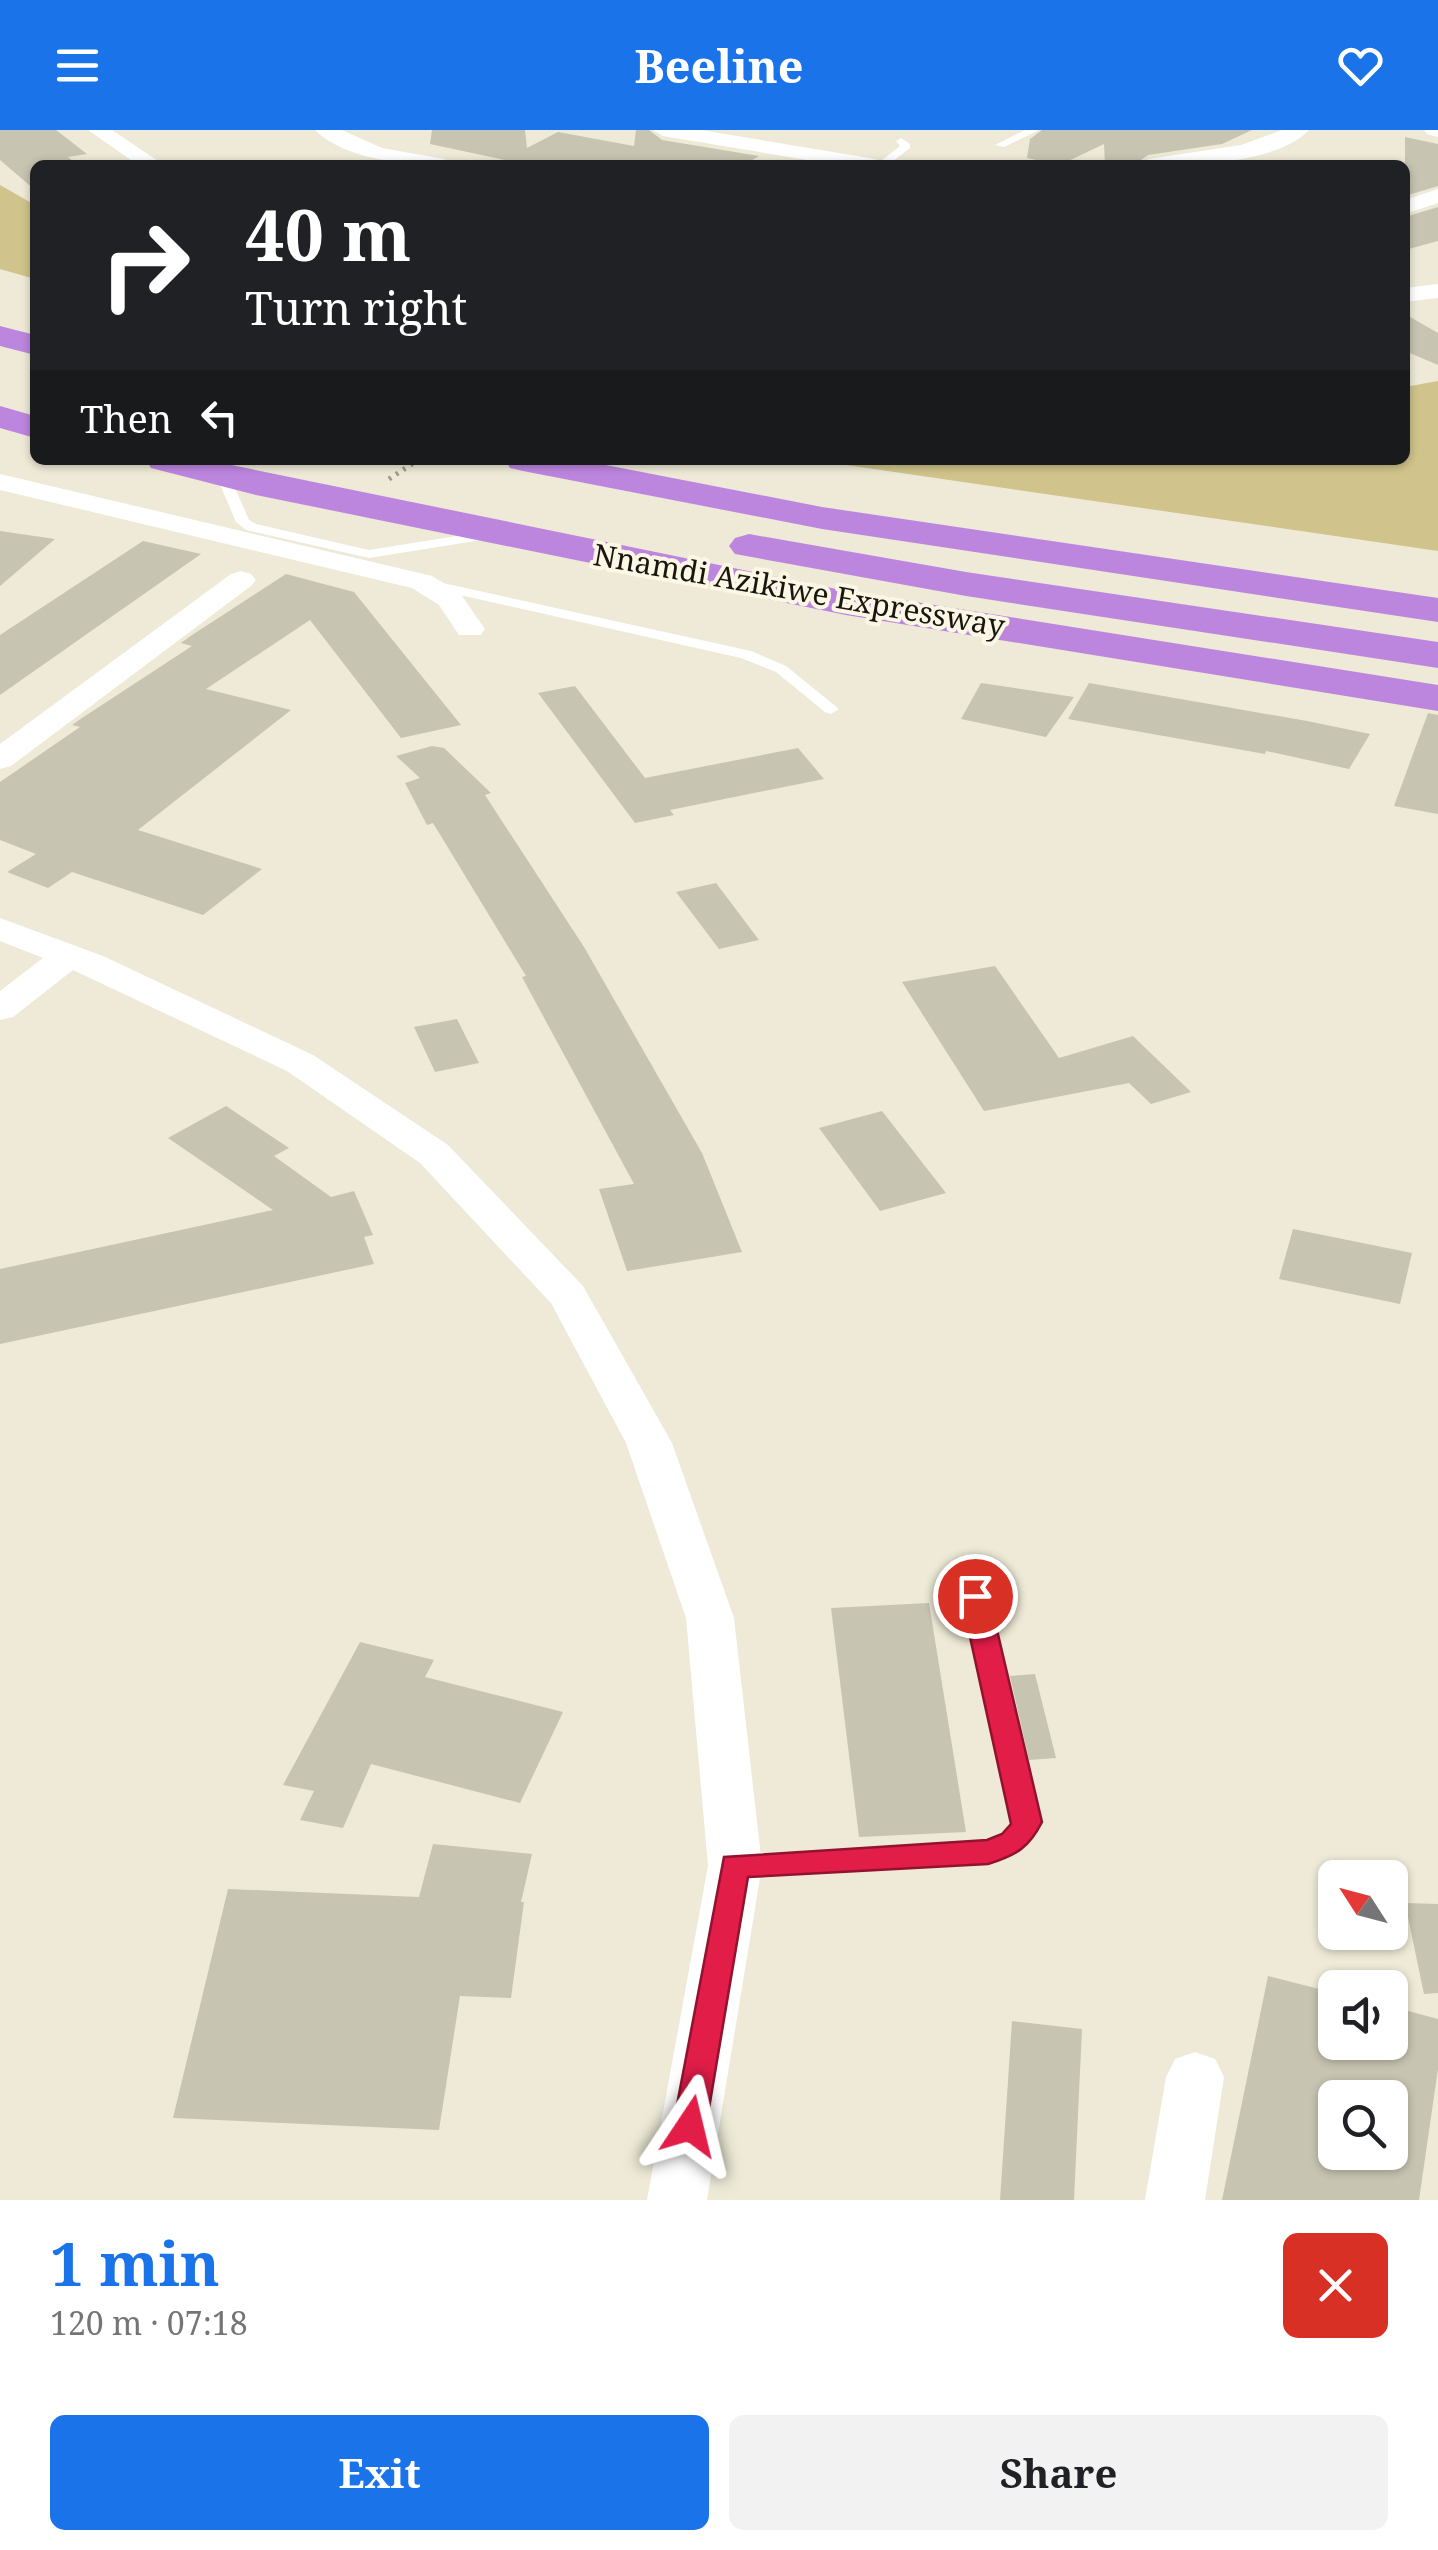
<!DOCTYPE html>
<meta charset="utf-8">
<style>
body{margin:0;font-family:"Noto Serif",serif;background:#f2f2f2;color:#202124;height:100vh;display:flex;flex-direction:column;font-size:38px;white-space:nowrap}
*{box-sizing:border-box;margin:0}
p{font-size:32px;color:#757577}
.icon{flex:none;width:55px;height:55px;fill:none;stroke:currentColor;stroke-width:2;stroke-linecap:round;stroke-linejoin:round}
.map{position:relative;height:2070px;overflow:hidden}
.panel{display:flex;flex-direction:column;background:#fff;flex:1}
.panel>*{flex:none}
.guide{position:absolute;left:30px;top:30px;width:1380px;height:305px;border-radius:15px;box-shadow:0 2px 8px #0004;background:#202124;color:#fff;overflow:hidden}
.needle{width:65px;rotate:306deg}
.fabs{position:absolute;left:1318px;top:1730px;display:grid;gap:20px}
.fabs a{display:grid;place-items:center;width:90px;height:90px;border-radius:15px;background:#fff;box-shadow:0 2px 8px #0004;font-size:50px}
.pin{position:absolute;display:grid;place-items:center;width:85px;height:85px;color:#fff;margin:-42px;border:5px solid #fff;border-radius:50%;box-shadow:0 2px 10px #0007}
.me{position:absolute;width:110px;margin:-55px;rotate:10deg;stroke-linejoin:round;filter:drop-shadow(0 0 8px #0008)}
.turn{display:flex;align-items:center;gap:35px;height:210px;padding:0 50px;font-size:45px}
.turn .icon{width:130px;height:130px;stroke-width:2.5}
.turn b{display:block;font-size:70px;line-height:85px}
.then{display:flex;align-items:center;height:95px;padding:0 50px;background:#0003;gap:20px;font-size:38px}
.round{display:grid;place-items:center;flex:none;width:105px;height:105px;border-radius:15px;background:#f2f2f2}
.head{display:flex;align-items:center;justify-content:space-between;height:170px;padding:0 50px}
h1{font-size:60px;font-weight:700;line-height:75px;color:#1a73e8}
.button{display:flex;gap:20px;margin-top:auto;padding:20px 50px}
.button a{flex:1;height:115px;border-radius:15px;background:#1a73e8;color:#fff;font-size:40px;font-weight:700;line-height:115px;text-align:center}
.button a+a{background:#f2f2f2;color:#202124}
header{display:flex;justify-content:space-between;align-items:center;height:130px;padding:0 50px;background:#1a73e8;color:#fff;font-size:45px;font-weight:700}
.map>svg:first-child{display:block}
.green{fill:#d0c38b}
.building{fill:#c8c4b2;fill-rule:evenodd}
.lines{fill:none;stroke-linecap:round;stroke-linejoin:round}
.path-far1{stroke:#9c988a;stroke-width:4;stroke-dasharray:1 5;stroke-linecap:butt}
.path{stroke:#9c988a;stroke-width:5;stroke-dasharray:2.5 6;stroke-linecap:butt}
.lane{fill:#fff;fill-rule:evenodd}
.street{fill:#fff;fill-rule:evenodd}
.highway{fill:#bd86de;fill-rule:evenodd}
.route{fill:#e11d48;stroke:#92132f;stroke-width:2.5}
.labels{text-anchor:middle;stroke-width:8;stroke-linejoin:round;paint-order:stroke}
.far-street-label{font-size:30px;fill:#181610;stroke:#fbf7e4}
</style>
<header><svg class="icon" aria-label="menu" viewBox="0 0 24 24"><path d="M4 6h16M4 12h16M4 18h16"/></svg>Beeline<svg class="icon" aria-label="heart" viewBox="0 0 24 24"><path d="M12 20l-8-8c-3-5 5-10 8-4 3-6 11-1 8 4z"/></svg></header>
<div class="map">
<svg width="1438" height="2070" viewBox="0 0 1438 2070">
<rect width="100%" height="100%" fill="#eeead7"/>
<path class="green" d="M0,55L35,75V149L0,139Z
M1438,251V421L812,330H1405V257Z"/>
<path class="building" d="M0,0H56L87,24L68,27L78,35H35V60L0,30Z
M432,0H525L527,18L558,2L634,16L636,0H649L662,10L759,26L744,35H494L505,30L430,14Z
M1042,0H1252L1222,14L1148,25L1134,35H1105L1104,14L1060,35L1027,28L1030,9Z
M1405,7L1438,14V56L1405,66Z
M1438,77V111L1405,120V87Z
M1405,184L1438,203V235L1405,221Z
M0,401L55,409L0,456Z
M143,411L201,424L0,565V505Z
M286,444L354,462L461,595L401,608L310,490L206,559L291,580L138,700L262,739L203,785L72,742L48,758L7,742L36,724L0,710V652L80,597L72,595L82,588L192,516L181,513L189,507Z
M981,553L1074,567L1046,607L961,589Z
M1089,553L1307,591L1370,604L1349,639L1266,621L1265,624L1068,589Z
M575,556L645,648L798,618L824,649L670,680L674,685L635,693L538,563Z
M1428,583L1438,585V684L1394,676Z
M432,616L444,618L491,663L485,665L584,817L702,1023L742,1122L627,1141L599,1059L634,1054L522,847L526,846L433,693L427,695L405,653L420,648L396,626Z
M716,753L759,810L719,819L676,762Z
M995,836L1059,928L1133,906L1191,962L1151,974L1129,953L984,981L902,852Z
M457,889L479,933L435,942L414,897Z
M226,976L289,1018L274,1026L331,1067L354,1061L373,1105L364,1107L374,1134L0,1214V1139L273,1080L168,1008Z
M882,981L946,1063L880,1081L819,998Z
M1293,1099L1412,1123L1400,1174L1279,1149Z
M929,1473L966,1702L859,1707L831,1478Z
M360,1512L434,1530L425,1547L563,1582L520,1673L371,1634L343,1698L300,1690L314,1661L283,1655Z
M1035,1544L1056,1628L1029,1630L1010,1546Z
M433,1714L532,1724L521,1772H524L511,1868L460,1866L439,2000L173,1988L228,1759L419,1767Z
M1405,1773L1438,1774V1863L1424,1864Z
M1268,1846L1335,1863V1912H1390V1876L1438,1889V1939L1419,2070H1222ZM1335,1968H1390V2022H1335Z
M1012,1891L1082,1899L1074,2070H1000Z"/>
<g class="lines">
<path class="path-far1" d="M412,334L418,330"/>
<path class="path" d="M389,349L415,332"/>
<path class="lane" d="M1025,0H1039L1004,17L995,15Z
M901,8L910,14V18L888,35H876L900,16L896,11Z
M218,342H228L249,390L256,394L369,420L494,400L501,404L494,408L369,428L246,400L236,392L216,345Z
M429,450L751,521L786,536L839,579L831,584L825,582L776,542L741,528L424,457L422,454Z
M975,1457L984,1460L987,1466L1040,1692C1028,1716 1014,1725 988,1733L737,1747L728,1744L724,1736L728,1728L737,1725L988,1711L1002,1704L1014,1691L963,1466L966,1460Z"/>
<path class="street" d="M88,0H112L164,35H138Z
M315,0H342L382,18L444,29L455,35C411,35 348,32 315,0Z
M653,0H701L875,29L886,35H837L663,6Z
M1282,0H1309C1274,36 1186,35 1138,35L1149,29L1241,15Z
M1424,0H1438V7L1427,4Z
M1438,59V73L1405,84V70Z
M1438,154V168L1405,172V158Z
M0,344L432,446L460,463L485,499L481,505H459L439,475L412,458L0,360Z
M241,441L251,444L256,450L251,456L11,636L0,639V614L231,444Z
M0,788L103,826L313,925L448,1015L583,1156L672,1313L734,1488L762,1736L707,2070H647L708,1736L686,1488L626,1313L551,1173L420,1033L287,941L73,840L13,887L0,890V861L43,828L0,811Z
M1195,1922L1215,1929L1224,1947L1205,2070H1145L1166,1947L1175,1929Z"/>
<path class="highway" d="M0,196L35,205V225L0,216Z
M0,276L35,286V308L0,298Z
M146,330H207L846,461L1438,555V581L846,485L256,365L151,338Z
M505,330H580L822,377L1438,468V492L822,399L523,341L510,338Z
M749,404L966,442L1438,512V538L966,466L735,424L729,416L735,408Z"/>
</g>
<path class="route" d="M975,1455L985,1458L989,1466L1042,1692C1029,1718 1016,1725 988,1734L748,1747L706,1996L701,2006L690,2010L678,2006L673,1996L724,1727L987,1710L1002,1704L1011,1694L961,1466L965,1458Z"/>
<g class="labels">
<g class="far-street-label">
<text transform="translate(799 461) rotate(10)" y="10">Nnamdi Azikiwe Expressway</text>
</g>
</g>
</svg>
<div class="fabs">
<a><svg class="needle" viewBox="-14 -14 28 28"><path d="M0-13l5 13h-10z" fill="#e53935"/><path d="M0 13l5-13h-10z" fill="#757577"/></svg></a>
<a><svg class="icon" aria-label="sound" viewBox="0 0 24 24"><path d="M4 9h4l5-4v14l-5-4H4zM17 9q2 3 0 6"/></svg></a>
<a><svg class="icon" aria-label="search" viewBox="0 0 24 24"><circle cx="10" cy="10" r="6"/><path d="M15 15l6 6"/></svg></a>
</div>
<div class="pin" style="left:975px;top:1466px;background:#d93025"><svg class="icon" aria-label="arrive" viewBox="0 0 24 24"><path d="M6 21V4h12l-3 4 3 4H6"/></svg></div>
<svg class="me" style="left:690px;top:1996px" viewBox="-20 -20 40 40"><path d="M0-17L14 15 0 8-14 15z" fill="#e11d48" stroke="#fff" stroke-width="4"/></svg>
<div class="guide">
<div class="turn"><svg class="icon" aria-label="right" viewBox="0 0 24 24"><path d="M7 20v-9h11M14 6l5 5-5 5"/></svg><div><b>40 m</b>Turn right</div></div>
<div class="then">Then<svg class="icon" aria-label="left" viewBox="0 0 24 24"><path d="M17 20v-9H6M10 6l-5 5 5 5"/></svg></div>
</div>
</div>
<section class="panel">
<div class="head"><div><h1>1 min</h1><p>120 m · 07:18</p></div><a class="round" style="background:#d93025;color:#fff"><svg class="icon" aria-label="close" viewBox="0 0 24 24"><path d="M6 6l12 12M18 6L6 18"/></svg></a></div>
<div class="button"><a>Exit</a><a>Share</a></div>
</section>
